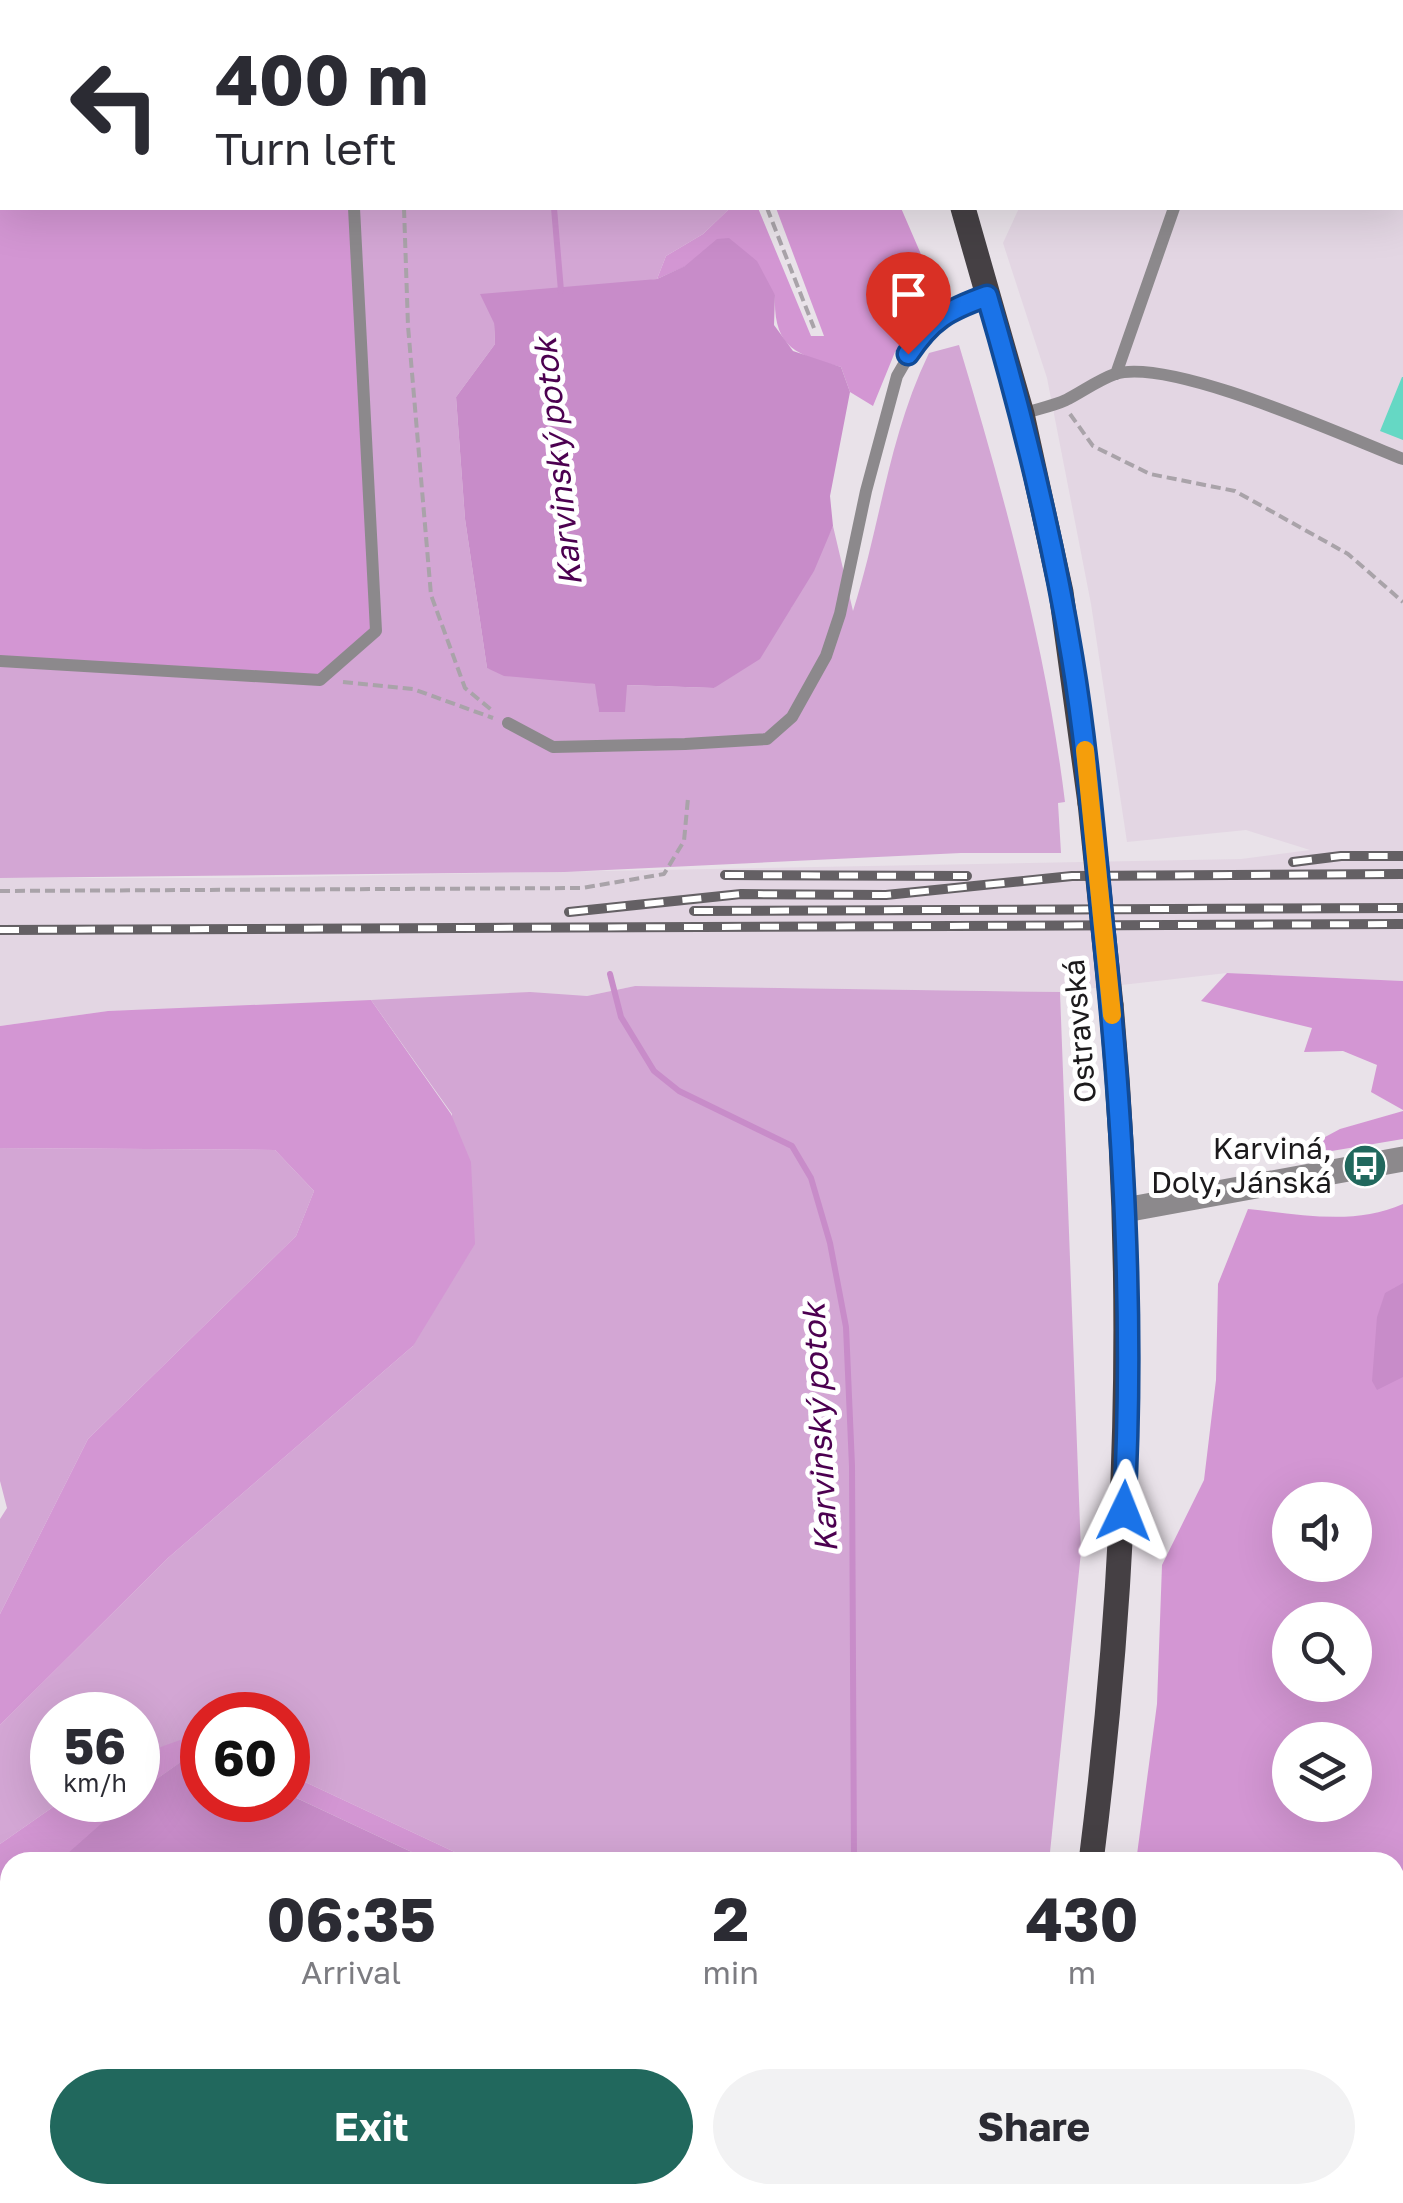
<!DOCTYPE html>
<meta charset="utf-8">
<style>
body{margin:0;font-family:"Golos Text",sans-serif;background:#f2f2f3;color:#2b2b33;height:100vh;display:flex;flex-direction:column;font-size:38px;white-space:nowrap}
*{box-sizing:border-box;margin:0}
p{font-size:32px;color:#7c7c81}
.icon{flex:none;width:55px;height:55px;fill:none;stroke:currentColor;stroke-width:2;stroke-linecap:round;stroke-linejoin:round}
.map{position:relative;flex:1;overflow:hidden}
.sheet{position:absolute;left:0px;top:1852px;width:1405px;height:352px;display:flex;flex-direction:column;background:#fff;border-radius:30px 30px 0 0;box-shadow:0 10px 40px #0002}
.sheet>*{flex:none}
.hud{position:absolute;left:0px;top:0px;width:1405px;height:210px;box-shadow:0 10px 40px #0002;background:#fff;color:#2b2b33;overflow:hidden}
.buttons{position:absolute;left:1272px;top:1482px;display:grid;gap:20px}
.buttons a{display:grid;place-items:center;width:100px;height:100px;border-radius:50%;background:#fff;box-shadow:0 10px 40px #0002;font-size:50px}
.speed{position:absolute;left:30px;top:1692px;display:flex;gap:20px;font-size:50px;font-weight:700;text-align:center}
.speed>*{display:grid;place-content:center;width:130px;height:130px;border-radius:50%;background:#fff;box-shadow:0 10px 40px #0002;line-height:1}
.speed small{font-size:25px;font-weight:400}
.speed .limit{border:15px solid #d22;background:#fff;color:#111}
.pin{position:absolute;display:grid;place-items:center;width:85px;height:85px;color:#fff;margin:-102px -42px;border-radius:50% 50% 50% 0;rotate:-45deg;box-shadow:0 0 10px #0007}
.pin .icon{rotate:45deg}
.me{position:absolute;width:110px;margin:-55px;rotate:2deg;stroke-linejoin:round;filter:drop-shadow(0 0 8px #0008)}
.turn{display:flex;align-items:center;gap:35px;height:210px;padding:0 50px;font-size:45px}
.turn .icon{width:130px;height:130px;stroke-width:2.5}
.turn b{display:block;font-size:70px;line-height:85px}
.eta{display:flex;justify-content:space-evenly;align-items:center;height:170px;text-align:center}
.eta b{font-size:60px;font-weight:700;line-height:70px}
.action{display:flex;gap:20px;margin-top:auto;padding:20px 50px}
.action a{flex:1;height:115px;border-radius:60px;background:#21685d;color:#fff;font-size:40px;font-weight:700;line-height:115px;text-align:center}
.action a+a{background:#f2f2f3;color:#2b2b33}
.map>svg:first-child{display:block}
.built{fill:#e3d6e3}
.green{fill:#d3a6d4}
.forest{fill:#d396d3;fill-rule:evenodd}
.water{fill:#c88cc9}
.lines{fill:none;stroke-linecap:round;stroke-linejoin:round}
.stream{stroke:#c88cc9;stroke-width:6}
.building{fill:#65d8c4}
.path{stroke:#a9a3a9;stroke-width:4;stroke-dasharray:10 5;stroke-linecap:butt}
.service{stroke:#8c898c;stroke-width:12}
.minor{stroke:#8c898c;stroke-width:25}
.tertiary{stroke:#8c898c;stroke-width:25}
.primary{stroke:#454044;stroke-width:25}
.rail-casing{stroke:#646064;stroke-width:10}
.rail{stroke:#fff;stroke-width:6;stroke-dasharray:19;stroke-linecap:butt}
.primary-bridge{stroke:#454044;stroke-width:25}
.route-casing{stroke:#114b97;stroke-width:25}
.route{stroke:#1a73e8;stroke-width:18}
.slow{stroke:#f59e0b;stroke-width:18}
.labels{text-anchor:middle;stroke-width:10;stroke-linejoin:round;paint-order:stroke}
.street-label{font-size:30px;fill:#1c1a1c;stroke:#fff}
.poi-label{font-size:30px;fill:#1c1a1c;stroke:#fff;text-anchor:end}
.water-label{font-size:32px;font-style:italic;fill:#4c0050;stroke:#fff}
</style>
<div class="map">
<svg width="1403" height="2203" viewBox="0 0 1403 2203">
<rect width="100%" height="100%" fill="#e9e2e9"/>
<path class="built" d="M1017,0H1403V981L1227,973L1060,992L635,986L587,996L108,1011L0,1026V878H231L1241,859L1310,850L1246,830L1127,842L1091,604L1047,378L1003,243L1019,208H1402V2Z"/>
<path class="green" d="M343,0H728V2H343Z
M354,208H730L703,234L666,256L657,279L627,284L494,323L495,344L456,397L465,519L487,668L596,684L599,711L626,685L714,688L791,608L833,526L853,611C881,523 888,438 929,353L959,345C1004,495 1046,647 1065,802L1058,803L1061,853H961L565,872L0,878V661Z
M635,986L1060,992L1081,1552L1049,1862H476L288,1774V1715H202V1734L138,1755V1715H52V1800H63L0,1844V1725L168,1558L413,1346L452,1114L371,1000L530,992L587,996Z
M0,1148L275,1150L314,1191L296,1236L88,1439L0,1614V1519L7,1508L0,1481Z"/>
<path class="forest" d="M0,0H343L2,2V208H354L376,631L320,680L0,661Z
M730,208H758L811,336H824L776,208H901L936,289L927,310L895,352L873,406L850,392L841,367C795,355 773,347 775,295L686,266L657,279L666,256L703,234Z
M1227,973L1403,981V1110L1371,1092L1377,1065L1343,1051L1304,1052L1312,1028L1201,1001Z
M371,1000L451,1114L471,1162L475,1244L413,1346L168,1558L0,1725V1614L88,1439L296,1236L314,1191L275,1150L0,1148V1026L108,1011Z
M1403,1111V1139L1284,1159L1340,1129Z
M1403,1204V2203H1079L1081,2195H1395V1862H1136L1157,1704L1162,1565L1204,1480L1216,1380L1218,1284L1248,1209C1300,1214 1354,1226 1403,1204ZM1290,1500H1355V1565H1290ZM1290,1620H1355V1685H1290ZM1290,1740H1355V1805H1290Z
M200,1733L202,1759L191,1755L138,1792V1755Z
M288,1774L476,1862H433L288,1794Z
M63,1800H128L62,1862H10V2160L0,2152V1844Z
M111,2195H375L379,2203H134Z
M982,2195L980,2203H672L662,2196Z"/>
<path class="water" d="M729,238L757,261L775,295L774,325L793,351L841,367L850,392L830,496L833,526L814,571L760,659L714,688L627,685L625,712H599L595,684L504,676L487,668L465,519L456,397L495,344L494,323L480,294L657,279L685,266L717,239Z
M1403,1283V1377L1377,1390L1372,1381L1377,1317L1385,1293Z
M192,1754L202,1760V1800H288V1794L433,1862H58L128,1800H138V1792Z"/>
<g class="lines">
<path class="stream" d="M560,2V0
M554,208L561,291
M610,974L621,1017L654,1071L679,1091L792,1146L811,1178L830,1243L846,1327L852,1466L854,1862"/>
</g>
<path class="building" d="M1402,377H1403V440L1380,431Z"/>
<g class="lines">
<path class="path" d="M398,0L399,2
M735,0L736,2
M404,208L408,326L431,595L465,688L494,712
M767,208L814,328
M1070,414L1093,446L1150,474L1235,491L1348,554L1403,602
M343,682L413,689L493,718
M0,891L582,888L664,874L684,841L688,798"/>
<path class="service" d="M343,0V2
M1116,374L1174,208
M1022,414C1037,409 1053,406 1066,400C1082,392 1098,380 1115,374C1171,357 1344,436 1403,459
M0,661L320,680L376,631L354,208
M508,723L553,747L685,744L767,739L792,717L826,656L840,614L866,491L897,376L922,333L947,310L987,296"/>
<path class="minor" d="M1338,0L1345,2
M1402,23H1403
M0,2173L10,2177
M59,2195L80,2203"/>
<path class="tertiary" d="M1125,1210L1403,1159"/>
<path class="primary" d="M904,0L905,2
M963,208L1022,414L1061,592L1090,803
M1091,1862C1127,1577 1138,1292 1111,1005
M1035,2203L1036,2195"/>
<g class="rail-casing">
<path id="rail" d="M1293,862L1341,856H1403
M725,875L967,876
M694,911L1403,908
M569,912L741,894L886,895L1072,876L1403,874
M0,930L1403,924"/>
</g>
<use href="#rail" class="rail"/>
<path class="primary-bridge" d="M1090,803L1111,1005"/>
</g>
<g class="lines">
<g class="route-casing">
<path id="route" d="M908,354C931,319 948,310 987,296C1022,415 1052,535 1072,657C1087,747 1094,838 1103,928C1123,1121 1135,1317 1124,1511"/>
</g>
<use href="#route" class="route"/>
<path class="slow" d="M1085,750L1112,1015"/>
</g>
<defs>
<g id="bus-disc" transform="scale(2.25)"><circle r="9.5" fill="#21685d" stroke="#fff"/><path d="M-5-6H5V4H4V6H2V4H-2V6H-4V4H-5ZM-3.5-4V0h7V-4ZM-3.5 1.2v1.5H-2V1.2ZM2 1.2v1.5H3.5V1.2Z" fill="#fff"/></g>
</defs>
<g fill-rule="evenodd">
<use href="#bus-disc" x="1365" y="1166"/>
</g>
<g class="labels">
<g class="street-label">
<text transform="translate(1080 1031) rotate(-95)" y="10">Ostravská</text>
</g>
<g class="poi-label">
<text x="1332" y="1159">Karviná,<tspan x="1332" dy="34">Doly, Jánská</tspan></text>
</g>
<g class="water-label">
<text transform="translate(558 462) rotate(-96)" y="11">Karvinský potok</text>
<text transform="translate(820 1428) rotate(-93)" y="11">Karvinský potok</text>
</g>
</g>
</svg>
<div class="buttons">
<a><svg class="icon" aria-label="sound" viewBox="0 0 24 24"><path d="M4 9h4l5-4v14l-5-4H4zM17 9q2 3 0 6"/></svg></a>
<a><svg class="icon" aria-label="search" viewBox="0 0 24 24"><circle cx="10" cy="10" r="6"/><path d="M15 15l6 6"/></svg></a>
<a><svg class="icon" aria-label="layers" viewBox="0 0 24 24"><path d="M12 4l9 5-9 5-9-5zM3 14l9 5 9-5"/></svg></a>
</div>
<div class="speed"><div>56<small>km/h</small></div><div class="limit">60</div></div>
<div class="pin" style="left:908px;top:354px;background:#d93025"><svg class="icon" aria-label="arrive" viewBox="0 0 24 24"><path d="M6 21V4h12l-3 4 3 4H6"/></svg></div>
<svg class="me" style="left:1124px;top:1511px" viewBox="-20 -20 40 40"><path d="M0-17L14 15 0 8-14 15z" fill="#1a73e8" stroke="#fff" stroke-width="4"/></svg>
<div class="hud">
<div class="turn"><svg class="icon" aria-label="left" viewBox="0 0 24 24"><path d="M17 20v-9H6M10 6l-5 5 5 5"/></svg><div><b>400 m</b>Turn left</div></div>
</div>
<section class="sheet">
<div class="eta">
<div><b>06:35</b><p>Arrival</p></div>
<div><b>2</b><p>min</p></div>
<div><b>430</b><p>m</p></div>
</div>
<div class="action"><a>Exit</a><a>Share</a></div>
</section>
</div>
